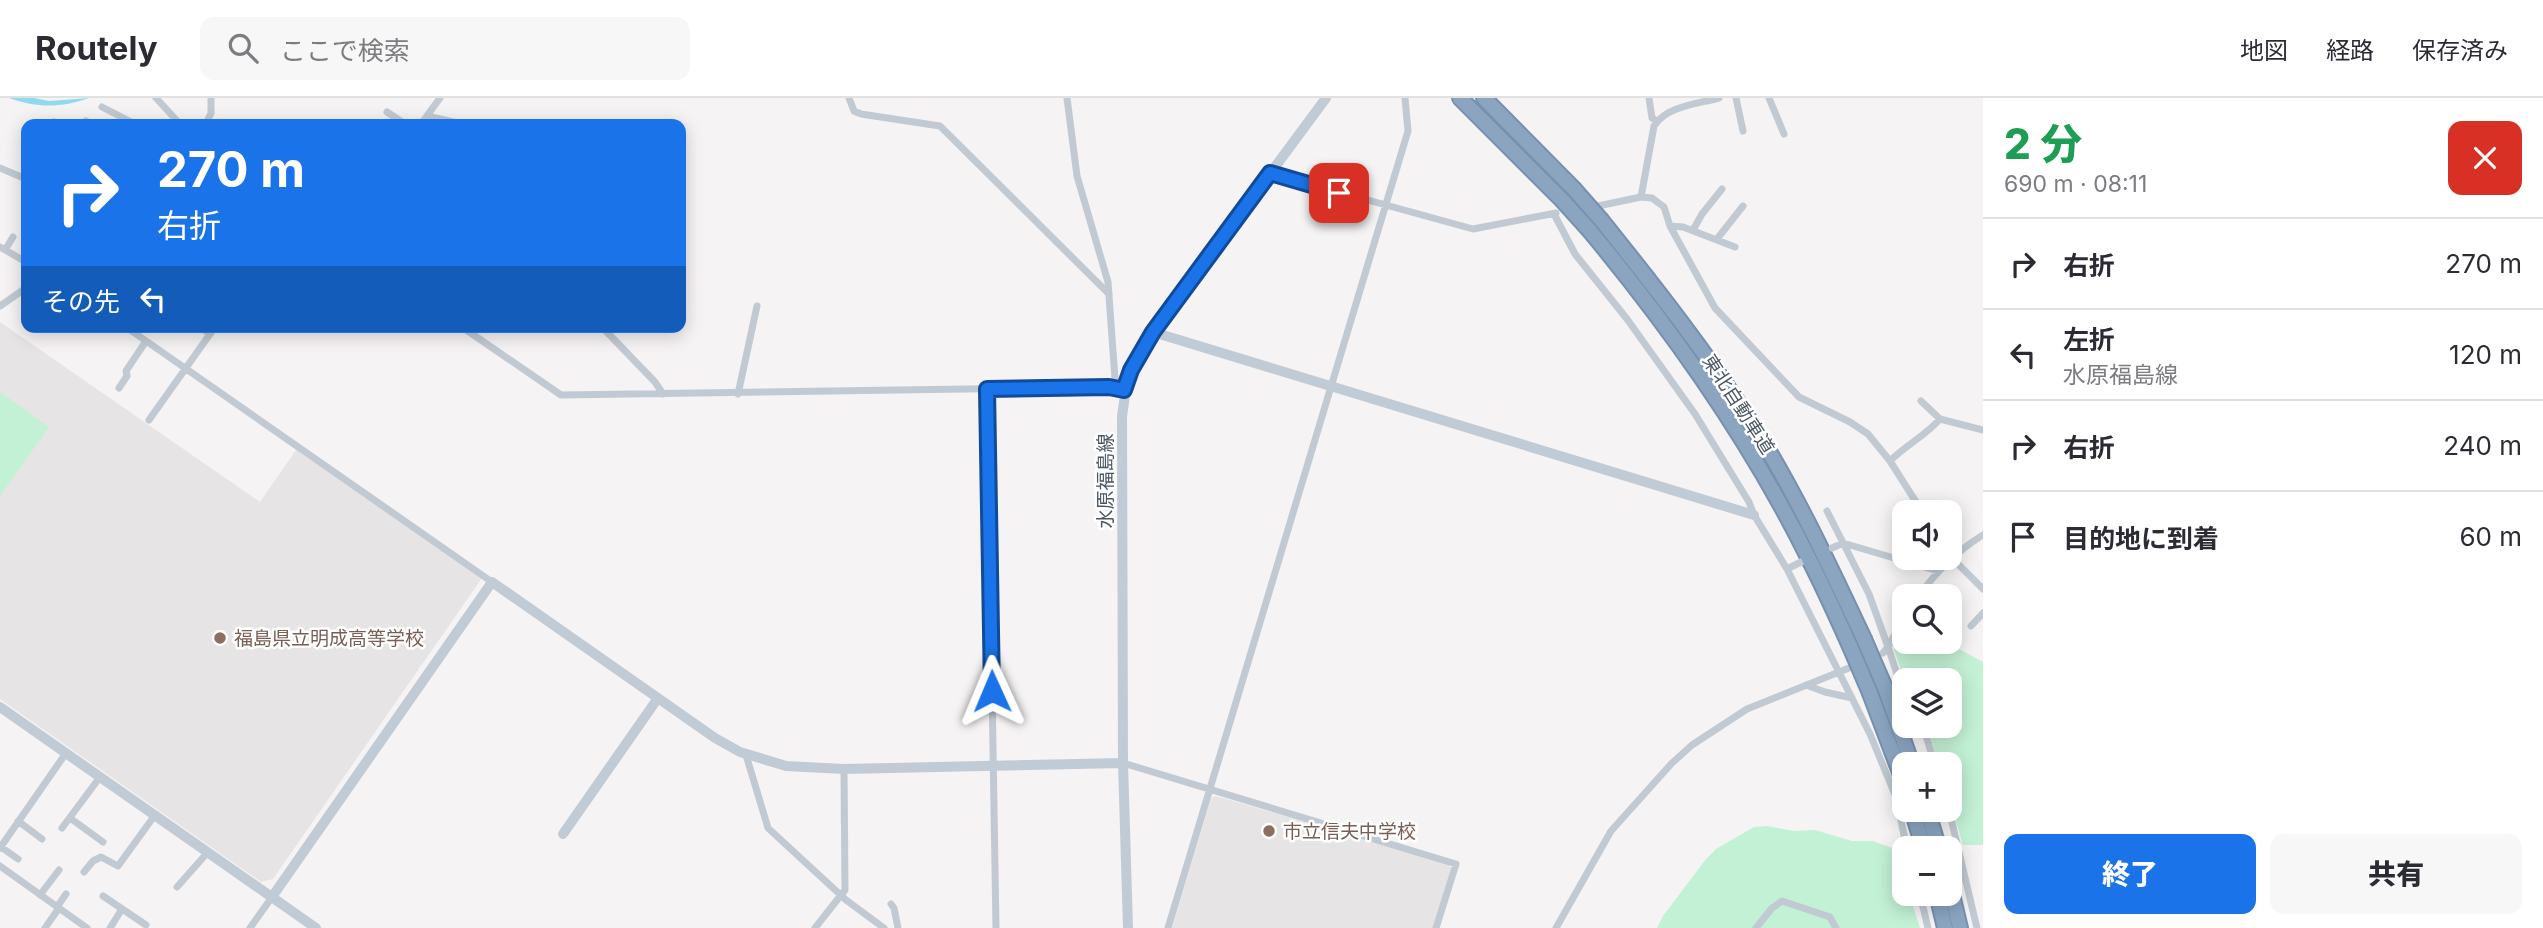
<!DOCTYPE html>
<html lang="ja">
<meta charset="utf-8">
<style>
body{margin:0;font-family:Inter,"Noto Sans JP",sans-serif;background:#f7f7f7;color:#2b2b33;height:100vh;display:flex;flex-direction:column;font-size:26px;white-space:nowrap}
*{box-sizing:border-box;margin:0}
p{font-size:23px;color:#7c7c81}
.icon{flex:none;width:38px;height:38px;fill:none;stroke:currentColor;stroke-width:2;stroke-linecap:round;stroke-linejoin:round}
.map{position:relative;flex:1;overflow:hidden}
.details{display:flex;flex-direction:column;background:#fff;width:560px}
.details>*{flex:none}
.banner{position:absolute;left:21px;top:21px;width:665px;height:214px;border-radius:14px;box-shadow:0 4px 18px #0003;background:#1a73e8;color:#fff;overflow:hidden}
.tools{position:absolute;left:1892px;top:402px;display:grid;gap:14px}
.tools a{display:grid;place-items:center;width:70px;height:70px;border-radius:14px;background:#fff;box-shadow:0 4px 18px #0003;font-size:35px}
.pin{position:absolute;display:grid;place-items:center;width:60px;height:60px;color:#fff;margin:-30px;border-radius:14px;box-shadow:0 4px 10px #0006}
.me{position:absolute;width:77px;margin:-38px;rotate:359deg;stroke-linejoin:round;filter:drop-shadow(0 0 5px #0008)}
.turn{display:flex;align-items:center;gap:24px;height:147px;padding:0 21px;font-size:32px}
.turn .icon{width:91px;height:91px;stroke-width:2.5}
.turn b{display:block;font-size:49px;line-height:60px}
.then{display:flex;align-items:center;height:66px;padding:0 21px;background:#0003;gap:14px;font-size:26px}
.round{display:grid;place-items:center;flex:none;width:74px;height:74px;border-radius:14px;background:#f7f7f7}
.head{display:flex;align-items:center;justify-content:space-between;height:119px;padding:0 21px}
h1{font-size:42px;font-weight:800;line-height:52px;color:#1e9e55}
.action{display:flex;gap:14px;margin-top:auto;padding:14px 21px}
.action a{flex:1;height:80px;border-radius:14px;background:#1a73e8;color:#fff;font-size:28px;font-weight:800;line-height:80px;text-align:center}
.action a+a{background:#f7f7f7;color:#2b2b33}
ul{padding:0;list-style:none}
li{display:flex;align-items:center;gap:21px;height:91px;padding:0 21px;border-top:2px solid #e1e1e2}
li div{flex:1}
li b{display:block;font-size:26px}
li em{font-style:normal}
header{display:flex;align-items:center;gap:42px;box-sizing:border-box;height:98px;padding:0 35px;background:#fff;border-bottom:2px solid #e1e1e2}
header strong{font-size:33px}
nav{display:flex;gap:38px;margin-inline-start:auto;font-size:24px}
.search{width:490px;height:63px;background:#f7f7f7;display:flex;align-items:center;gap:18px;box-sizing:border-box;padding:0 24px;border-radius:14px;color:#7c7c81;font-size:26px}
main{display:flex;flex:1;min-height:0}
.map>svg:first-child{display:block}
.education{fill:#e6e4e5}
.green{fill:#c3f1d5}
.water{fill:#90daee}
.lines{fill:none;stroke-linecap:round;stroke-linejoin:round}
.highway-casing{stroke:#7690ad;stroke-width:18}
.street{stroke:#c1cad2;stroke-width:7}
.secondary{stroke:#c1cbd6;stroke-width:10}
.highway{stroke:#8ba5c1;stroke-width:14}
.highway-bridge-casing{stroke:#7690ad;stroke-width:18;stroke-linecap:butt}
.highway-bridge{stroke:#8ba5c1;stroke-width:14}
.route-casing{stroke:#114b97;stroke-width:18}
.route{stroke:#1a73e8;stroke-width:12}
.education-dot{fill:#8d6e63;stroke:#fff;stroke-width:2.5}
.labels{text-anchor:middle;stroke-width:5;stroke-linejoin:round;paint-order:stroke}
.street-label{font-size:19px;fill:#4a5661;stroke:#fff}
.education-label{font-size:19px;fill:#785e54;stroke:#fff;text-anchor:start}
</style>
<header>
<strong>Routely</strong>
<div class="search"><svg class="icon" aria-label="search" viewBox="0 0 24 24"><circle cx="10" cy="10" r="6"/><path d="M15 15l6 6"/></svg>ここで検索</div>
<nav><a>地図</a><a>経路</a><a>保存済み</a></nav>
</header>
<main>
<div class="map">
<svg width="1983" height="830" viewBox="0 0 1983 830">
<rect width="100%" height="100%" fill="#f5f3f3"/>
<path class="education" d="M0,224L260,404L296,352L482,480L273,781L261,784L0,601Z
M1216,698L1447,765L1451,770L1433,830H1172L1211,700Z"/>
<path class="green" d="M0,294L49,329L0,398Z
M1903,530L1904,544H1946L1983,564V747H1963L1950,702V667H1939L1927,628H1950V583H1907L1904,581L1894,551Z
M1767,728L1794,733L1815,732L1852,743H1873L1895,751L1904,781V796H1909L1920,830H1657L1663,818L1706,761L1716,751L1754,729Z"/>
<path class="water" d="M9,0H34L49,3L89,0C61,10 37,10 9,0Z"/>
<g class="lines">
<g class="highway-casing">
<path id="highway" d="M1460,0L1562,102
M1484,0L1573,90
M1602,123C1654,188 1706,254 1751,324C1795,393 1829,467 1864,541
M1590,133C1673,233 1750,342 1808,459C1823,488 1836,517 1849,546
M1886,592L1912,667
M1870,595L1904,685
M1912,712L1924,751
M1927,712L1939,751
M1950,788L1960,830
M1937,796L1945,830"/>
</g>
<path class="street" d="M156,0L180,26
M849,0L854,13L861,16L940,28L1109,196
M1067,0L1077,78L1108,184L1115,281L1124,291
M1649,0L1652,20L1657,23
M1736,0L1743,33
M1769,0L1784,36
M102,9L135,26
M387,14L405,26
M427,18L462,26
M54,24L58,26
M84,26L86,23
M206,26L211,15V0
M421,26L440,0
M0,70L26,81
M1270,75L1473,131L1556,115
M1641,99L1652,100L1664,109L1670,128L1715,210L1799,299L1850,324L1868,336L1890,363L1923,415
M1598,108L1641,99L1654,28C1667,8 1697,6 1719,0
M1554,116L1575,156L1627,221L1695,316L1749,404L1754,417L1787,471L1870,636L1896,699L1907,751
M1670,128L1683,129L1735,149
M1693,132L1702,116L1722,91
M1717,141L1743,108
M0,149L26,164
M5,152L13,139
M0,208L26,190
M126,229L492,484
M200,229L210,236
M462,229L561,297L1109,289L1124,292
M602,229L655,284L663,296
M119,290L127,278L126,273L146,243
M987,291L996,830
M738,296L757,208
M1921,303L1940,321L1983,332
M149,322L215,229
M1890,363C1906,347 1925,338 1940,321
M1827,413L1869,496L1888,549L1883,555
M1832,450L1843,445L1938,473
M1950,458L1983,491
M1787,471L1803,463
M1918,499C1936,474 1957,453 1983,437
M1904,520L1888,549L1897,576L1904,585
M1971,528L1983,515
M1806,587L1825,594L1852,600
M1923,628L1935,667
M746,657L768,730L846,802L884,830
M1123,665L1456,766L1436,830
M1949,712L1977,830
M70,720L103,744
M18,723L42,741
M62,730L100,679
M1,749L18,761
M0,750L66,655
M0,768L87,830
M84,774L93,763L101,759L118,768L155,717
M177,789L208,754
M1920,796L1928,830
M40,797L59,772
M103,798L146,827
M891,806L894,810L898,830
M57,809L66,796
M45,830L59,810
M110,830L122,811
M250,830L272,799
M815,830L845,792L844,671
M1168,830L1408,33L1405,0
M1556,830L1611,733L1672,665L1692,647L1747,611L1849,570
M1756,830L1772,810L1782,803L1830,819L1836,830"/>
<path class="secondary" d="M1153,234L1754,417
M0,609L316,830
M563,736L658,600
M272,799L492,484L715,640L740,654L786,668L844,671L1123,665
M1128,830L1123,665L1122,318L1127,284L1153,234L1326,0"/>
<use href="#highway" class="highway"/>
<g class="highway-bridge-casing">
<path id="highway-bridge" d="M1573,90L1602,123
M1562,102L1590,133
M1864,541L1886,592
M1849,546L1870,595"/>
</g>
<use href="#highway-bridge" class="highway-bridge"/>
</g>
<g class="lines">
<g class="route-casing">
<path id="route" d="M992,593L987,291L1109,289L1124,292L1131,272L1153,234L1270,75L1339,95"/>
</g>
<use href="#route" class="route"/>
</g>
<g class="education-dot">
<circle cx="220" cy="540" r="7"/>
<circle cx="1269" cy="733" r="7"/>
</g>
<g class="labels">
<g class="street-label">
<text transform="translate(1739 306) rotate(57)" y="7">東北自動車道</text>
<text transform="translate(1105 383) rotate(-90)" y="7">水原福島線</text>
</g>
<g class="education-label">
<text x="234" y="547">福島県立明成高等学校</text>
<text x="1283" y="740">市立信夫中学校</text>
</g>
</g>
</svg>
<div class="tools">
<a><svg class="icon" aria-label="sound" viewBox="0 0 24 24"><path d="M4 9h4l5-4v14l-5-4H4zM17 9q2 3 0 6"/></svg></a>
<a><svg class="icon" aria-label="search" viewBox="0 0 24 24"><circle cx="10" cy="10" r="6"/><path d="M15 15l6 6"/></svg></a>
<a><svg class="icon" aria-label="layers" viewBox="0 0 24 24"><path d="M12 4l9 5-9 5-9-5zM3 14l9 5 9-5"/></svg></a>
<a>+</a>
<a>−</a>
</div>
<div class="pin" style="left:1339px;top:95px;background:#d93025"><svg class="icon" aria-label="arrive" viewBox="0 0 24 24"><path d="M6 21V4h12l-3 4 3 4H6"/></svg></div>
<svg class="me" style="left:992px;top:593px" viewBox="-20 -20 40 40"><path d="M0-17L14 15 0 8-14 15z" fill="#1a73e8" stroke="#fff" stroke-width="4"/></svg>
<div class="banner">
<div class="turn"><svg class="icon" aria-label="right" viewBox="0 0 24 24"><path d="M7 20v-9h11M14 6l5 5-5 5"/></svg><div><b>270 m</b>右折</div></div>
<div class="then">その先<svg class="icon" aria-label="left" viewBox="0 0 24 24"><path d="M17 20v-9H6M10 6l-5 5 5 5"/></svg></div>
</div>
</div>
<section class="details">
<div class="head"><div><h1>2 分</h1><p>690 m · 08:11</p></div><a class="round" style="background:#d93025;color:#fff"><svg class="icon" aria-label="close" viewBox="0 0 24 24"><path d="M6 6l12 12M18 6L6 18"/></svg></a></div>
<ul>
<li><svg class="icon" aria-label="right" viewBox="0 0 24 24"><path d="M7 20v-9h11M14 6l5 5-5 5"/></svg><div><b>右折</b></div><em>270 m</em></li>
<li><svg class="icon" aria-label="left" viewBox="0 0 24 24"><path d="M17 20v-9H6M10 6l-5 5 5 5"/></svg><div><b>左折</b><p>水原福島線</p></div><em>120 m</em></li>
<li><svg class="icon" aria-label="right" viewBox="0 0 24 24"><path d="M7 20v-9h11M14 6l5 5-5 5"/></svg><div><b>右折</b></div><em>240 m</em></li>
<li><svg class="icon" aria-label="arrive" viewBox="0 0 24 24"><path d="M6 21V4h12l-3 4 3 4H6"/></svg><div><b>目的地に到着</b></div><em>60 m</em></li>
</ul>
<div class="action"><a>終了</a><a>共有</a></div>
</section>
</main>
